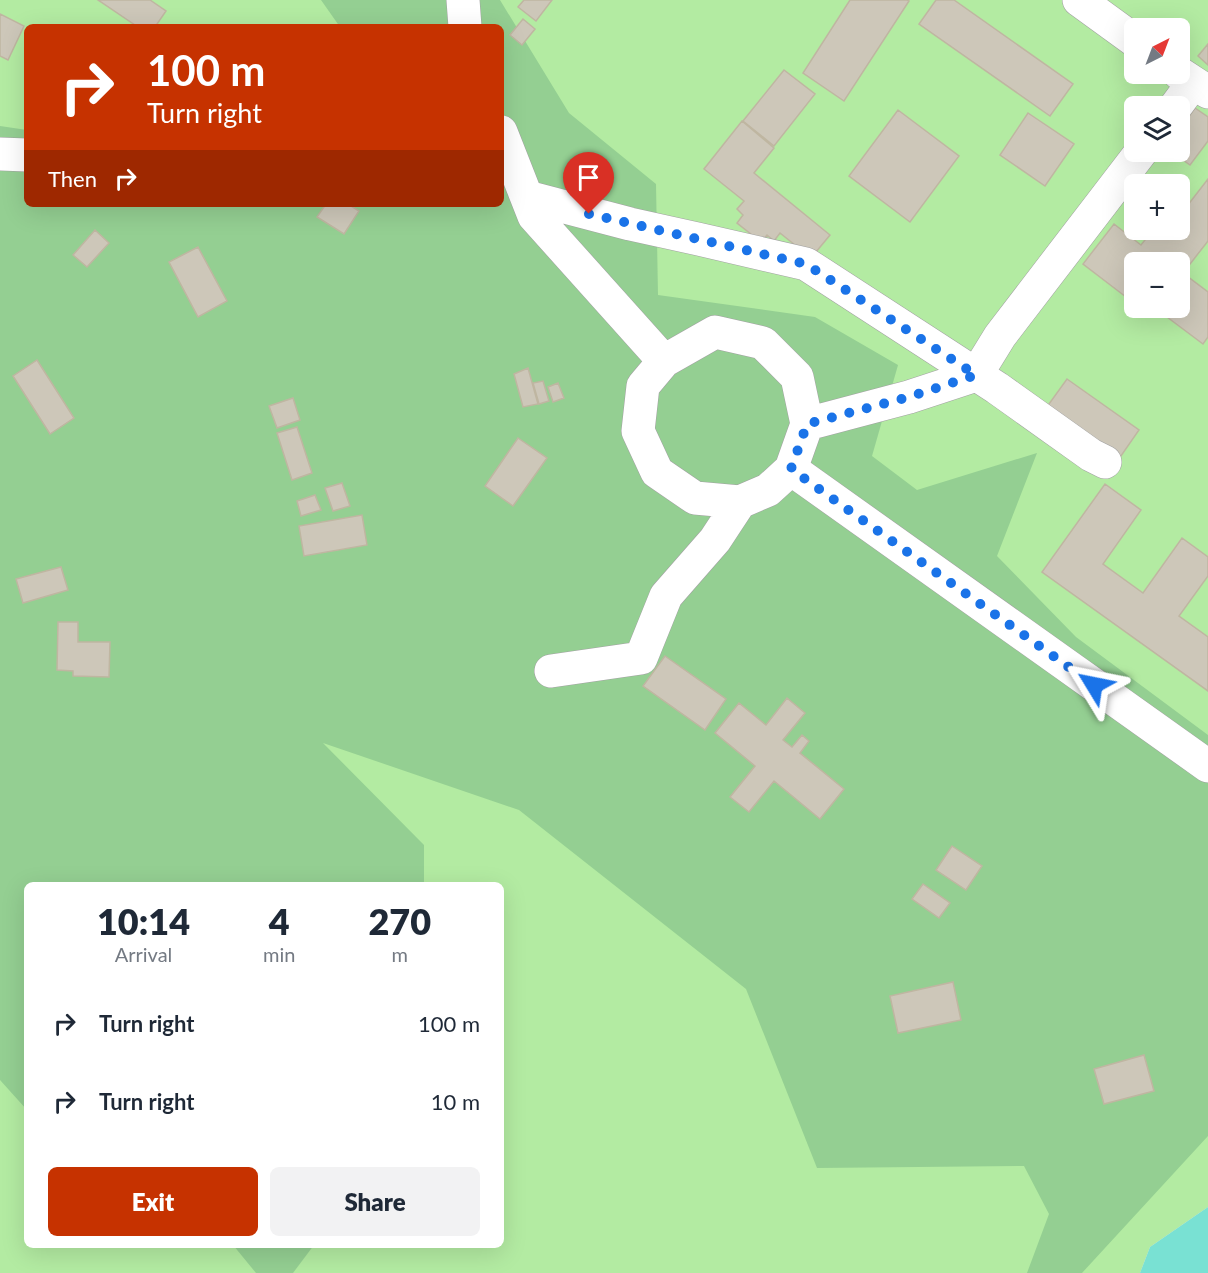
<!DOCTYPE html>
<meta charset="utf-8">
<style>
body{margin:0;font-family:Lato,sans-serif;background:#f2f2f3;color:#1f2937;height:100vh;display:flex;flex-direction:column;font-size:22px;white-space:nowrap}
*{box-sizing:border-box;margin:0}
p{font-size:20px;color:#747a83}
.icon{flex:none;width:33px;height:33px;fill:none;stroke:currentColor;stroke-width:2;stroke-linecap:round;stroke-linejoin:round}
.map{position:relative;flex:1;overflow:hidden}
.details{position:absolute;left:24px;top:882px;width:480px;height:366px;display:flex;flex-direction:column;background:#fff;border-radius:9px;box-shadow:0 6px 24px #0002}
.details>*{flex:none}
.hud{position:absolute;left:24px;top:24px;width:480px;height:183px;border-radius:9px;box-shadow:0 6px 24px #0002;background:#c63200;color:#fff;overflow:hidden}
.needle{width:39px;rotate:42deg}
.buttons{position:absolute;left:1124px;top:18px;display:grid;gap:12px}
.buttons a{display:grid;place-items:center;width:66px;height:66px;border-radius:9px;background:#fff;box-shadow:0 6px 24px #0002;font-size:30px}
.pin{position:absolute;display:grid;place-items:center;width:51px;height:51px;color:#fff;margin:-62px -26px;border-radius:50% 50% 50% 0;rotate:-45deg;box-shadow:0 0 6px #0007}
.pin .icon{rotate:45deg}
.me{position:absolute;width:66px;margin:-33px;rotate:305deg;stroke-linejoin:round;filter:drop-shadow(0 0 4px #0008)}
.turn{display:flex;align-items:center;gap:21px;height:126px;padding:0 24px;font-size:27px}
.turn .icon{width:78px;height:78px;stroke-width:2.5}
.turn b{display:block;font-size:42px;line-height:51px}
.then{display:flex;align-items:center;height:57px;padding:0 24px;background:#0003;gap:12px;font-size:22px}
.eta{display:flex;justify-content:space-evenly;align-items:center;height:102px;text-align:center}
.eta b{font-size:36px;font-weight:800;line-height:42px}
.button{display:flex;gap:12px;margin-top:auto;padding:12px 24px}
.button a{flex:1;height:69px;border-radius:9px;background:#c63200;color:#fff;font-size:24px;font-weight:800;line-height:69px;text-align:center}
.button a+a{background:#f2f2f3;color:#1f2937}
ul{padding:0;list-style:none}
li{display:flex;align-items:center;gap:18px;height:78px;padding:0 24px}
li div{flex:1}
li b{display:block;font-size:22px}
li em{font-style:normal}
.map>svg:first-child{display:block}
.grass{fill:#b3eba2;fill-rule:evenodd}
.forest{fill:#94cf92}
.pitch{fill:#79e1d3}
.building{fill:#cdc7b9;stroke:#bfb6a1;stroke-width:1.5}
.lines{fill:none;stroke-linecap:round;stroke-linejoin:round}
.minor-casing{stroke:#a2a2a2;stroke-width:34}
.minor{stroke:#fff;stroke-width:33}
.route{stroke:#1a73e8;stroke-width:10;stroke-dasharray:0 18}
</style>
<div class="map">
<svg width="1208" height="1273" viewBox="0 0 1208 1273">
<rect width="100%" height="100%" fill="#edecdf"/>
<path class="grass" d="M0,0H1208V1207L1150,1247L1140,1273H0ZM27,27H501V204H27ZM1134,28H1179V74H1134ZM1134,106H1179V152H1134ZM1134,184H1179V230H1134ZM1134,262H1179V308H1134ZM27,885H501V1245H27Z"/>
<path class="forest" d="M321,0H500L569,113L656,184L658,295L815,317L898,365L872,456L917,490L1037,453L997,556L1076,637L1208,735V1136L1082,1273H1027L1049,1214L1024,1166L817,1168L746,989L519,810L323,743L424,845V885H27V1110L0,1080V126L27,130V204H501V27H340Z
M233,1245H314L293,1273H256Z"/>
<path class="pitch" d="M1208,1207V1273H1140L1150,1247Z"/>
<path class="building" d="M98,0H150L166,11L155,27H138Z
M524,0H552L536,21L518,7Z
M850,0H907L909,1L844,101L803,73Z
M936,0H954L1073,84L1050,116L919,24Z
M0,14L24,26L8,60L0,56Z
M523,19L535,29L522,45L510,35Z
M1208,44V65L1198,56Z
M784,70L815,94L774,146L743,121Z
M1195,108L1208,117V141L1190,165L1172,152H1179V117L1185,122Z
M898,110L959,156L910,222L849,176Z
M1028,113L1074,144L1045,186L1000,155Z
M742,121L774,148L754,173L830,235L811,258L780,233L774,241L767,235L761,242L737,223L743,215L737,209L744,201L704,169Z
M1208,179V241L1183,273L1208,292V337L1203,344L1155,308H1179V262H1134V291L1131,289L1126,297L1083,264L1114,224L1141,245L1153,230H1179V207L1184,210Z
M326,204H348L359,211L344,234L317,217Z
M95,230L109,243L87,267L73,255Z
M198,247L227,301L198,317L169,262Z
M37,360L74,418L50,434L13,376Z
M528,368L538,404L523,407L514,374Z
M1067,379L1139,430L1114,466L1041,415Z
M543,381L549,401L539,404L533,383Z
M558,383L564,398L553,402L548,387Z
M293,398L300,420L277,428L269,406Z
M297,427L312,473L292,480L277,433Z
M518,438L547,458L513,506L485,486Z
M342,483L350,506L333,511L325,488Z
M1105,484L1141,510L1103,564L1143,593L1182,538L1208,557V576L1179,616L1208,637V691L1042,572Z
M315,495L321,510L301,516L297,501Z
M362,515L367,545L304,556L299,526Z
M61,567L68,590L23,603L16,579Z
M58,622H78V642H110L109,677L73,676V671L57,670Z
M665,656L726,699L705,730L643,686Z
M787,698L805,713L783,740L792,747L802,735L809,741L800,753L844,789L820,819L774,781L749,812L730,797L755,766L715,733L739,703L766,725Z
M952,846L982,866L966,890L936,870Z
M923,884L950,903L939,918L912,899Z
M953,982L961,1020L898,1033L890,996Z
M1144,1055L1154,1091L1104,1104L1094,1069Z"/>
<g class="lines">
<g class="minor-casing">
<path id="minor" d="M463,0L465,27
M1079,0L1134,40
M1179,73L1208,92
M1176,106L1193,83
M501,132L534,216L664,361
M0,154L27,155
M527,197L630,224L698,239L806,264L997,388L1091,455L1105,462
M715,332L763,343L797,377L807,424L791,469L768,490L740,502L695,498L657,472L638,431L643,386L664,361Z
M807,424L909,397L976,375L1000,336L1141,152
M791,469L1208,766
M551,671L641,658L666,596L715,540L740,502"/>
</g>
<use href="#minor" class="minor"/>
</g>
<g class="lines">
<path class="route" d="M589,214L806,264L976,375L909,397L807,424L791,469L1094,685"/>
</g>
</svg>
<div class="buttons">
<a><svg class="needle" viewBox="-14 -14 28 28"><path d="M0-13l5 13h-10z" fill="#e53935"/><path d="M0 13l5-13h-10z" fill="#747a83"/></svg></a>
<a><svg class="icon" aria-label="layers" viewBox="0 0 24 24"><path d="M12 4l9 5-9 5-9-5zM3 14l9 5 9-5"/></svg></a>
<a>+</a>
<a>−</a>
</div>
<div class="pin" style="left:589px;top:214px;background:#d93025"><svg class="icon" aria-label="arrive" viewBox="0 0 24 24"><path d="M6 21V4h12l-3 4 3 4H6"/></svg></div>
<svg class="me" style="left:1094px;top:685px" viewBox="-20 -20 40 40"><path d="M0-17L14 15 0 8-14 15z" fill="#1a73e8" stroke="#fff" stroke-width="4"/></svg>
<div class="hud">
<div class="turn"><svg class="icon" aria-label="right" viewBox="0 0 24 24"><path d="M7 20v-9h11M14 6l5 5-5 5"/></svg><div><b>100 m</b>Turn right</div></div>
<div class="then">Then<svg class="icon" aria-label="right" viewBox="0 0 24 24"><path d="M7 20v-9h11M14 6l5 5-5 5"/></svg></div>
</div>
<section class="details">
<div class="eta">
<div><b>10:14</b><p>Arrival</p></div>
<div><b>4</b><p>min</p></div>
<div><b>270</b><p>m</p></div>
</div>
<ul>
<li><svg class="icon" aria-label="right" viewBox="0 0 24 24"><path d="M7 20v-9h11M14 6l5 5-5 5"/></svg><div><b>Turn right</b></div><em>100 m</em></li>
<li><svg class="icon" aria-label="right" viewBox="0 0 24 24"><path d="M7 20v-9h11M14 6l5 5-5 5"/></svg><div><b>Turn right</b></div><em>10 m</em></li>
</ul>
<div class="button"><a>Exit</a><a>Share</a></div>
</section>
</div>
